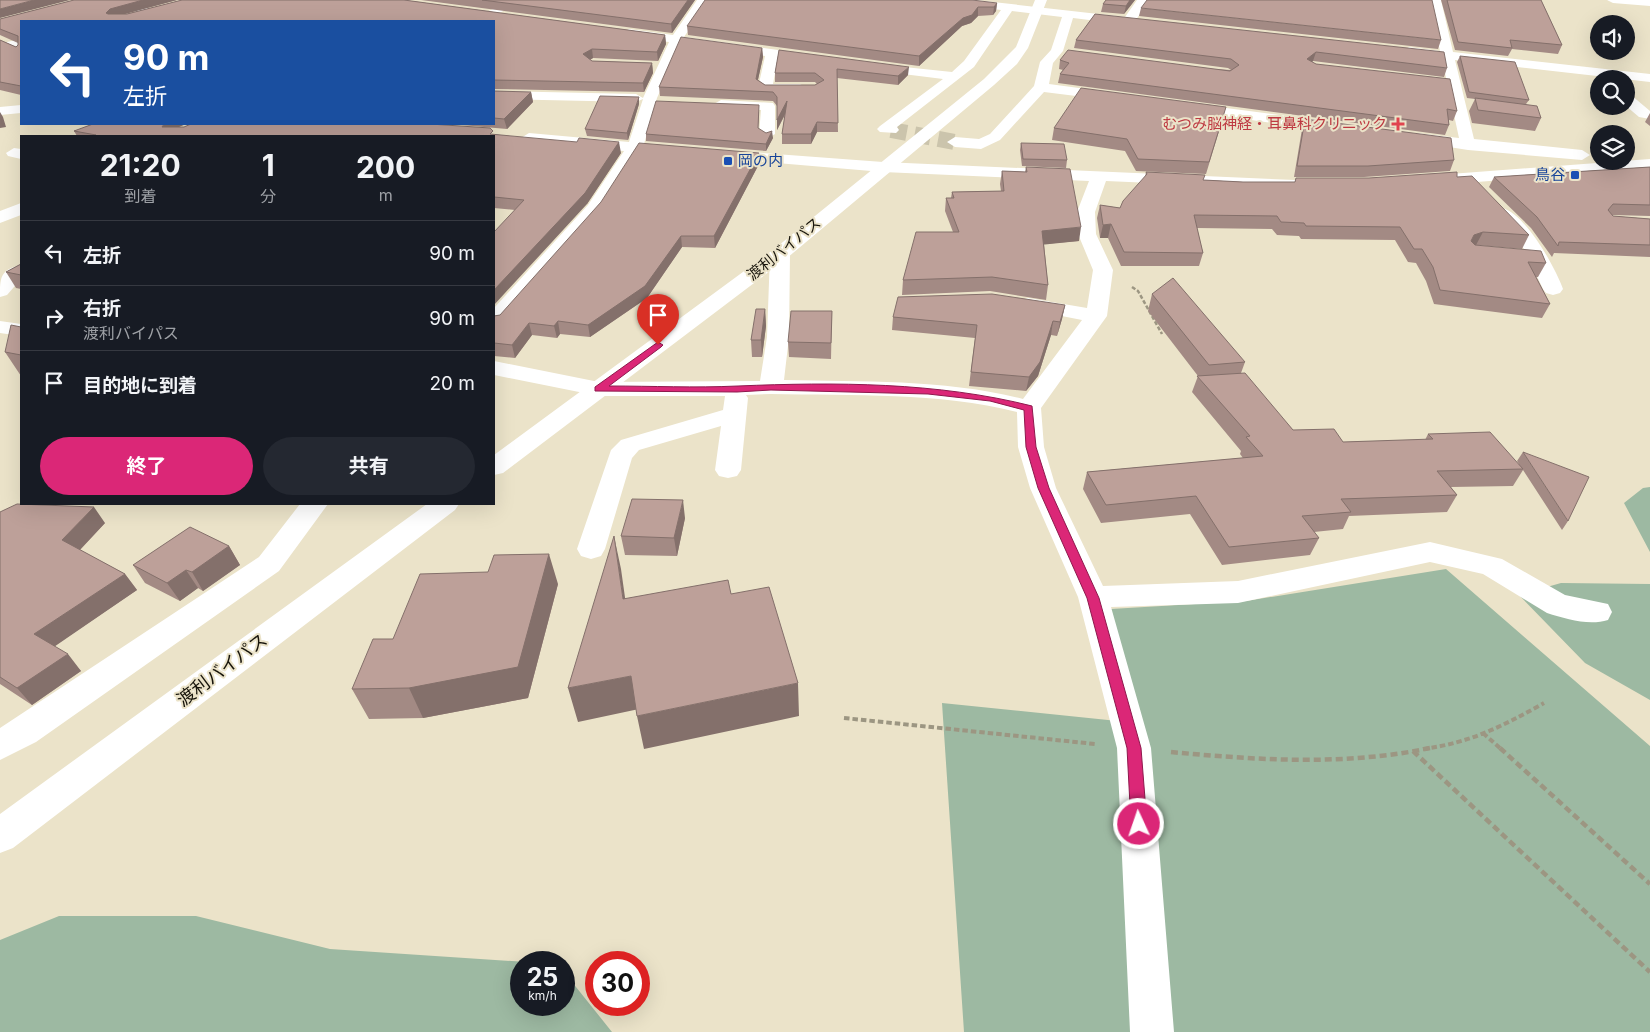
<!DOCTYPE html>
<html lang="ja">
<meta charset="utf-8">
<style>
body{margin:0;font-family:Inter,"Noto Sans JP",sans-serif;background:#242831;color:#f1f3f6;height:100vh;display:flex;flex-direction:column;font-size:19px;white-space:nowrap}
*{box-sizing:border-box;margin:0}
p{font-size:16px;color:#9ea1a6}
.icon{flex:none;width:28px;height:28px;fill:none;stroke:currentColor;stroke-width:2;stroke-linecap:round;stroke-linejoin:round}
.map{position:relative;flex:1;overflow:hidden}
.panel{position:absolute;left:20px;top:135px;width:475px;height:370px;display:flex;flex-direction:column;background:#171b24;border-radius:0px;box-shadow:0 5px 20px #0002}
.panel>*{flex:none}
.banner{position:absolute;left:20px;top:20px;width:475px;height:105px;border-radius:0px;box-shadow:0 5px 20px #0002;background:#1a4fa0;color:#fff;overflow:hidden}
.tools{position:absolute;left:1590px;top:15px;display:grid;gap:10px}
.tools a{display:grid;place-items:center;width:45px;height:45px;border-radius:50%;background:#171b24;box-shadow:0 5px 20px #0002;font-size:25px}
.speed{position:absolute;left:510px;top:951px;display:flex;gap:10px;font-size:25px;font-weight:700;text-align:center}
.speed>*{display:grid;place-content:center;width:65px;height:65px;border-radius:50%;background:#171b24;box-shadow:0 5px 20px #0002;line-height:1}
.speed small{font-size:12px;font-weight:400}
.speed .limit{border:8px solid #d22;background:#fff;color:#111}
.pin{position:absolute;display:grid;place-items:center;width:42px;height:42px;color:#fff;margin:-51px -21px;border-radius:50% 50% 50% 0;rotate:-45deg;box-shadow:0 0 5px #0007}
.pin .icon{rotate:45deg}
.me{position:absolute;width:55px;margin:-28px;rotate:357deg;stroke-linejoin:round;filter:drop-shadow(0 0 4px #0008)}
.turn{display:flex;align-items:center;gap:18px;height:105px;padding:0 20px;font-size:22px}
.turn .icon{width:65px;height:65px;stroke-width:2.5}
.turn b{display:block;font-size:35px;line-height:42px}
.eta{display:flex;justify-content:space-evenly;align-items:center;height:85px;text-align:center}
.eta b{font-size:30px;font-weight:700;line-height:35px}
.primary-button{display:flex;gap:10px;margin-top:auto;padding:10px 20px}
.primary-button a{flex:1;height:58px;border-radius:30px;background:#db2777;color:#fff;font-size:20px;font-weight:700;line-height:58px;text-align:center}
.primary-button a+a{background:#242831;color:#f1f3f6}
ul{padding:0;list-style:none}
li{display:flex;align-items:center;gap:15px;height:65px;padding:0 20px;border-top:1px solid #363941}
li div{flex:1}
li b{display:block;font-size:19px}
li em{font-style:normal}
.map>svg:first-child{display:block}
.green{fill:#9db9a2}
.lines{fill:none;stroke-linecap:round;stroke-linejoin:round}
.minor-tunnel{stroke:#cbc4ac;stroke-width:16;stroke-dasharray:16 8;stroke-linecap:butt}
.path-far2{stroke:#9c9682;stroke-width:2.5;stroke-dasharray:4 2;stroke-linecap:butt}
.path-far1{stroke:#9c9682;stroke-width:4;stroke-dasharray:5.5 3;stroke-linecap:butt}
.path{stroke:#9c9682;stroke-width:4.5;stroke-dasharray:7 4;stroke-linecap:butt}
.minor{fill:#fff;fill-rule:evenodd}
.highway{fill:#fff;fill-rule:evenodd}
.wall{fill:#a38a84}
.shaded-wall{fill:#84706b}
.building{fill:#bda099;stroke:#84706b}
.route{fill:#db2777;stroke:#8e194d}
.health-dot{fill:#e0444e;stroke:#ebe3c9;stroke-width:2}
.transit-dot{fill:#1a4fb4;stroke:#ebe3c9;stroke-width:2}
.labels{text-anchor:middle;stroke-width:4;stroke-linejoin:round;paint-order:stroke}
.far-health-label{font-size:15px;fill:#be3a42;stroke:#ebe3c9;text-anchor:end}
.far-transit-label{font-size:15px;fill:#164399;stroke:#ebe3c9;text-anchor:start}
.far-street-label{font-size:15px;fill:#17140b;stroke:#ebe3c9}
.street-label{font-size:18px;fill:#17140b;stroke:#ebe3c9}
</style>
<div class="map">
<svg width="1650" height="1032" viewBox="0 0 1650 1032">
<rect width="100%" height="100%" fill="#ebe3c9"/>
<path class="green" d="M1650,487V552L1624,503L1643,488Z
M1446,569L1650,746V1032H964L942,703L1137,723L1111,609L1246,601Z
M1561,583L1650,584V700L1585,663L1519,595Z
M59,916H196L330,949L527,962H521V1005H564V972L612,1032H0V940Z"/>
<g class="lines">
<path class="minor-tunnel" d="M891,130L955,142"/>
<path class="path-far2" d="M1132,287L1138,291L1162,334"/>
<path class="path-far1" d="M844,718L1095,744
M1483,733L1501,749
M1423,749C1470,743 1503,726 1544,703"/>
<path class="path" d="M1500,748L1650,884
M1413,751L1650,972
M1171,752C1256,760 1346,766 1430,748"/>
<path class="minor" d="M119,0C136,0 151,7 161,21H149Z
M513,0H529L492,16H484L482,14Z
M697,0H709L684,37L821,56L822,59L816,63L778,57L773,84H800L807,88L800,92L760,91L758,88L765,56L681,44L657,98L644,144L673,146L681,151L673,156L639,153L601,212L502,326L494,327V308L588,205L624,151L529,143L521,138L529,133L629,142L643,99L636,102L494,99V91L636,94L643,98L669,42L629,37L623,33L629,29L673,35Z
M939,0H975L1125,17L1137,0H1149L1134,23L1130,25L1073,18L1063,51L1053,63L1049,84L1116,93L1121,94L1123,97L1121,100L1116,101L1044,92L1000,140L981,149L955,147L947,142L955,137L979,139L990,134L1034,86L1040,62L1051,50L1062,17L1012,11L974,67L897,127L899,130L896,133L880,132L877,129L880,126L943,79L871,70L866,69L864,66L866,63L952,72L964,61L1001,10L945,3Z
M1429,0H1441L1453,52L1650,74V82L1455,60L1474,139L1582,150L1590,155L1582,160L1468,150L1411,141L1408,138L1416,133L1459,138L1442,59L1409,55L1403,51L1409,47L1440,51Z
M1607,0H1650V6L1613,3Z
M21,39V47L11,49L5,45L7,42Z
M1626,94L1631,95L1650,111V119L1639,117L1626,106Z
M721,100L773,103L775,106V134L767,139L759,134L761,110L716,107L714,104Z
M1188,103L1341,123L1349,128L1341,133L1183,110L1181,107Z
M21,105V113L0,115V107Z
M14,148L21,149V159L8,156L6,153Z
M723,150L883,162L1295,180L1297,184L1295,188L1289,189L1106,181L1095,212L1096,234L1113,270L1107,316L1041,408L1044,447L1056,488L1103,586L1238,581L1430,542L1502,559L1565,595L1608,604L1612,612L1608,620C1589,626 1566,619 1547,613L1483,574L1430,562L1238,603L1111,607L1151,748L1174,1032H1130L1117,748L1078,597L1030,488L1018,447L1017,412C938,392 853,396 771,394L746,395L748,398L741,470L737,476L728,478L719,476L715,470L721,426L639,450L632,458L605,549L601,556L591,559L581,556L577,549L611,450L621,440L723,410L725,396H599L494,375V361L599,382L760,381L767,337L770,254L773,250H787L790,254L789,337L784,380C864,382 945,379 1023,399L1082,320L1021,308L1018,304L1021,300L1028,298L1087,308L1093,270L1078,234L1077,212L1089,181L883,172L717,158L715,155Z
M1650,159V169L1437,185L1431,184L1429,180L1431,176L1437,175Z
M21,203V215L0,223V211Z
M1502,208C1526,214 1555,267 1563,289L1560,293L1553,295L1546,293L1543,289L1524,249L1493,213L1496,209Z
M21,265V279L7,295L0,297C0,277 0,270 21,265Z
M0,321L21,324V336L0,333Z
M300,504H328L279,571L36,742L0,760V728L259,557Z"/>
<path class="highway" d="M1035,0H1047L1028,48L1017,64L994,85L787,258L503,473L494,475V455L773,250L984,79L1016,47Z
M427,504H459L455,510L13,848L0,853V814Z"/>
</g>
<path class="wall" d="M74,0H177L124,14H127L182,0H404L665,35L666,44L658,61L593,58L590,60L592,61L652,63L653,73L644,92L494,89V21H21V95L0,90V40L16,47L18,45V43L0,35V19Z
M421,0H695L672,33Z
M1106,0H1135L1124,14L1101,12L1103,4Z
M1441,0H1541L1562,45L1558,54L1512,49L1508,56L1455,50Z
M997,3L996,11L993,15L978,16L971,23L962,26L919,66L688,35L687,26Z
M1141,8L1441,40L1438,49L1139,16Z
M1095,14L1447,68L1444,77L1313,61L1312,62L1316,64L1457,111L1453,121L1449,120V125L1445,135L1058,83L1060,74L1063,70L1059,69L1060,60L1231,70L1228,68L1074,48L1076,40Z
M762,48L763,57L758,80L765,85H815L817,84L815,82H775V73L779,50L908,75L898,85L837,78L838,132H817L811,144H782V134L785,115L777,130V106L773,101L660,96L659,87Z
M1460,56L1529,100L1526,104L1541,118L1535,131L1472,123L1469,111L1475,99L1467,98L1457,62Z
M494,91L531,92L533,102L507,129L450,124H494Z
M639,104L628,140L587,136L585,129Z
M759,112L758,129L773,138L766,151L646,141V134Z
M1650,113V126L1645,122Z
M1223,118L1206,174L1136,171L1125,151L1052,140L1054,128Z
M1305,119L1454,160L1450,171L1364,177H1294L1302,129Z
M179,127L494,134L621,153L587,204L515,210L494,208V136H77L74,131Z
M1021,143L1067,160L1066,168L1022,166L1020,150Z
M759,164L715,248L682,247L647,298L590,337L560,334L557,338L532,335L515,358L494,356V316L500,315Z
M1026,167L1079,241L1044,244L1048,285L1046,300L990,291L902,295L903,280L953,232L945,211L946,198H951L952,192L1001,191L1000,184L1002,171L1025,172Z
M1650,167V216L1613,215V216L1650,219V257L1554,253L1552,257L1531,228L1489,187L1494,177Z
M1146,172L1204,180L1243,182H1295L1296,178H1369L1457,177L1529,235L1522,249L1476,245L1546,263L1538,277H1536L1550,304L1542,318L1434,304L1426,281L1416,263L1408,262L1395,240L1301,239L1299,236L1277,235L1272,229L1197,228L1203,253L1199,266H1121L1108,238H1100L1097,218L1100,205L1120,208L1145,177Z
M21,264V289L16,288L6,272Z
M1152,294L1245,362L1241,373L1293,430L1343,442L1425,440L1428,434L1519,464L1517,461L1523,452L1568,521L1562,530L1523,470L1513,486L1451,487L1457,495L1447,512L1349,516L1343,529L1314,532L1319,538L1310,555L1222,565L1190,514L1101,523L1083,489L1087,472L1243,458L1240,454L1241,451L1192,392L1198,376L1148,311Z
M1065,305L1062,319L1057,336L1051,335L1038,376L1026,391L969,386L975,338L892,330L893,317Z
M765,309L766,326L762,357H752L751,340Z
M832,311L831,359L789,357L788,342Z
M21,327V376L5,352Z
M0,512L105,523L80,550L125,574L137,590L54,646L81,671L32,705L0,684Z
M685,518L677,556L625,555L621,536Z
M229,546L240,565L203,591L198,588L180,601L145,583L133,565Z
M558,584L528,698L423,718L369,719L352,689L393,639Z"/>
<path class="shaded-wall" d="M34,0H70L0,18V9Z
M143,0H177L114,17L110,21L106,13L110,9Z
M688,0H695L672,33L671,24Z
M1130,0H1135L1124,14L1126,6Z
M997,3L996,11L993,15L994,7Z
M978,7V16L971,23L962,26L919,66V56L963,18Z
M665,35L666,44L658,61L657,52Z
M762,48L763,57L756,88V79Z
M592,49L593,58L584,63L583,54Z
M1316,52L1313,61L1304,68L1307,59Z
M652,63L653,73L644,92L643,83Z
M909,67L908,75L898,85V76Z
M531,92L533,102L507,129L504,119Z
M639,97V104L628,140L627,133Z
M787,101V110L777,130V120Z
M0,112L3,117L6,127L0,128Z
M817,122V132L811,144V134Z
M164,124H186L170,131L162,127Z
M772,131L773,138L766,151V144Z
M619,142L621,153L587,204L494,305V290Z
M759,153V164L715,248L714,236Z
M1111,224L1108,238H1100L1103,225Z
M1081,227L1079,241L1040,245L1042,231Z
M1483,232L1476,245L1468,248L1474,235Z
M681,236L682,247L647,298L590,337L588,325Z
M1065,305L1062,319L1057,336L1060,322Z
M765,309L766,326L762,357L761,340Z
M558,321L560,334L557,338L554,326Z
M1053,321L1051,335L1038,376L1026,391L1029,377Z
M529,323L532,335L515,358L512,345Z
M683,500L685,518L677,556L674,538Z
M94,507L105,523L74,556L62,540Z
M614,536L621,569L630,633L623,599Z
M229,546L240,565L203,591L192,572Z
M549,554L558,584L528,698L423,718L409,688Z
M186,570L198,588L180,601L167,583Z
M125,574L137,590L48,651L34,634Z
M68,654L81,671L32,705L17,688Z
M631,676L639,709L578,722L568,688Z
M798,683L799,716L644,749L637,716Z"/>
<path class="building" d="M0,0H34L0,9Z
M74,0H143L110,9L106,13L108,14H127L182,0H404L665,35L657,52L592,49L583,54L592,61L652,63L643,83L494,80V21H21V86L0,82V40L16,47L18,45V36L0,29V19Z
M482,0H688L671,24Z
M705,0H972L997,3L994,7H978L972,15L963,18L919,56L687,26Z
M1106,0H1130L1126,6L1103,4Z
M1147,0H1432L1441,40L1141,8Z
M1447,0H1541L1562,45L1510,40L1512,48L1458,42Z
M1095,14L1444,52L1447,68L1316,52L1307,59L1316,64L1450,79L1457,111L1447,109L1449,125L1060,74L1069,63L1060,60L1068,50L1230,71L1239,65L1231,59L1076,40Z
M681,37L762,48L756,79L765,85H815L824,80L815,73H775L779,50L909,67L898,76L837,69L838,123L817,122L811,134H782L787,101L777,120V97L773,92L659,87Z
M1460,56L1515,62L1529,100L1469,92Z
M1081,88L1226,107L1209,162L1138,159L1127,139L1054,128Z
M494,91L531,92L504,119L494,118Z
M600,96L639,97L627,133L585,129Z
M1475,98L1537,106L1541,118L1478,110Z
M656,101L759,105L758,128L766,133L772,131L766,144L646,134Z
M1305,119L1451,138L1454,160L1368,166H1297Z
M93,124H164L162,127H184L191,124H430L490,128L493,131L490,134L577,142L579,138L619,142L585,193L494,290V232L524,200L494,197V136H92L96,135L74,131Z
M639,143L759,153L714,236H681L645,286L588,325L558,321L554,326L529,323L512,345L494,343V316L500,315L601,202Z
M1021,143L1064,144L1067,160L1023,159Z
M1026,167L1070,169L1081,227L1042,231L1048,285L992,277L903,280L916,232H959L946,198H954L952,192L1004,191L1002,171L1027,172Z
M1650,167V205L1613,204L1608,210L1613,216L1650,219V245L1559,242L1558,246L1537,217L1494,177Z
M1146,172L1205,175L1203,180L1243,182H1295L1296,178H1369L1457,172V177L1472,176L1529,235L1483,232L1474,235L1471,241L1475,245L1541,251L1546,263L1528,262L1550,304L1440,290L1433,267L1422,249H1414L1400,227L1306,226L1304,223L1281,222L1277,216L1194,215L1203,253L1124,252L1111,224L1103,225L1100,205L1120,208L1123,201L1147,174Z
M21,264V275L6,272Z
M1173,278L1245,362L1209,365L1152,294Z
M992,294L1065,305L1060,322L1053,321L1040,362L1029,377L971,372L977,325L893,317L898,297Z
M756,309H765L761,340H751Z
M791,311H832L831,343L788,342Z
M11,325L21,327V355L5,352Z
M1245,373L1293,430L1334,429L1343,442L1433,439L1428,434L1490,432L1523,469L1437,471L1457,495L1341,499L1351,512L1302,516L1319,538L1229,547L1196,496L1106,505L1087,472L1263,456L1246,437L1250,436L1197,376Z
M1523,452L1589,477L1568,521Z
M632,499L683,500L674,538L621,536Z
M17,504L94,507L62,540L125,574L34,634L68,654L17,688L0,677V512Z
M190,527L229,546L192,572L186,570L167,583L133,565Z
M614,536L623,599L728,580L731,594L769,587L798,683L637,716L631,676L568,688Z
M549,554L518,667L409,688L352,689L373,639H393L420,574L488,572L494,555Z"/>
<path class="route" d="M658,342L663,345L661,347L609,386C652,386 695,388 738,386C835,382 937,382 1032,406L1036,447L1049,488L1099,598L1141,748L1147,824L1144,828L1139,830L1133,828L1131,824L1127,748L1087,598L1038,488L1026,447L1024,410L990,401L928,394L771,390L737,392L595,391V387Z"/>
<path class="health-dot" d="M1395.5 116.5h5v5h5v5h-5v5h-5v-5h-5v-5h5z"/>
<g class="transit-dot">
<rect x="723" y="156" width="10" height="10" rx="2.5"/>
<rect x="1570" y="170" width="10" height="10" rx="2.5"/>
</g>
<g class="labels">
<g class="far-health-label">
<text x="1387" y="129">むつみ脳神経・耳鼻科クリニック</text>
</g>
<g class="far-transit-label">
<text x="738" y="166">岡の内</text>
<text x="1565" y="180" text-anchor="end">鳥谷</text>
</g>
<g class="far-street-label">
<text transform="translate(784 249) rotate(-39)" y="5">渡利バイパス</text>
</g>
<g class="street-label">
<text transform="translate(222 670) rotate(-37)" y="6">渡利バイパス</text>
</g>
</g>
</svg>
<div class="tools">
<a><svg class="icon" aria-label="sound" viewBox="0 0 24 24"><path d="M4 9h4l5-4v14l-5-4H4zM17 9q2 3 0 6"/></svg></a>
<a><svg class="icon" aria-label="search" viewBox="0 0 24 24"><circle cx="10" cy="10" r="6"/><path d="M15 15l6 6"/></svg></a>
<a><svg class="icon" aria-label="layers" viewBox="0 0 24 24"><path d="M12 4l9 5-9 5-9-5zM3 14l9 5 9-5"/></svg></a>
</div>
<div class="speed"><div>25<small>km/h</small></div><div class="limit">30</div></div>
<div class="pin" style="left:658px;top:345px;background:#d93025"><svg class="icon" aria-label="arrive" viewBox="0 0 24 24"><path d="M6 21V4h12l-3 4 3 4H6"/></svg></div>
<svg class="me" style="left:1139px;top:824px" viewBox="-20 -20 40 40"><circle r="17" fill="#db2777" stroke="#fff" stroke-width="3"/><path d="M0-11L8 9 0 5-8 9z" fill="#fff"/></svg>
<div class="banner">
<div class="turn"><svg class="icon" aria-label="left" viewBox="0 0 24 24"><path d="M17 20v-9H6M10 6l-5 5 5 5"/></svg><div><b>90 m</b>左折</div></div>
</div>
<section class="panel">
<div class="eta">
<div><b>21:20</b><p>到着</p></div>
<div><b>1</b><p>分</p></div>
<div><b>200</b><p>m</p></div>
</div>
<ul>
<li><svg class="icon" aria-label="left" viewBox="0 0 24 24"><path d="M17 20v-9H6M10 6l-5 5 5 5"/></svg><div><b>左折</b></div><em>90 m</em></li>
<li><svg class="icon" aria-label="right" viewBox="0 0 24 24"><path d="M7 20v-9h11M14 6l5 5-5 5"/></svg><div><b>右折</b><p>渡利バイパス</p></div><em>90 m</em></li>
<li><svg class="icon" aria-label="arrive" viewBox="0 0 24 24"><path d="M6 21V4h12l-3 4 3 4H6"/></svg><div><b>目的地に到着</b></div><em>20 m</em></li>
</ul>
<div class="primary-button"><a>終了</a><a>共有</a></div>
</section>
</div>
